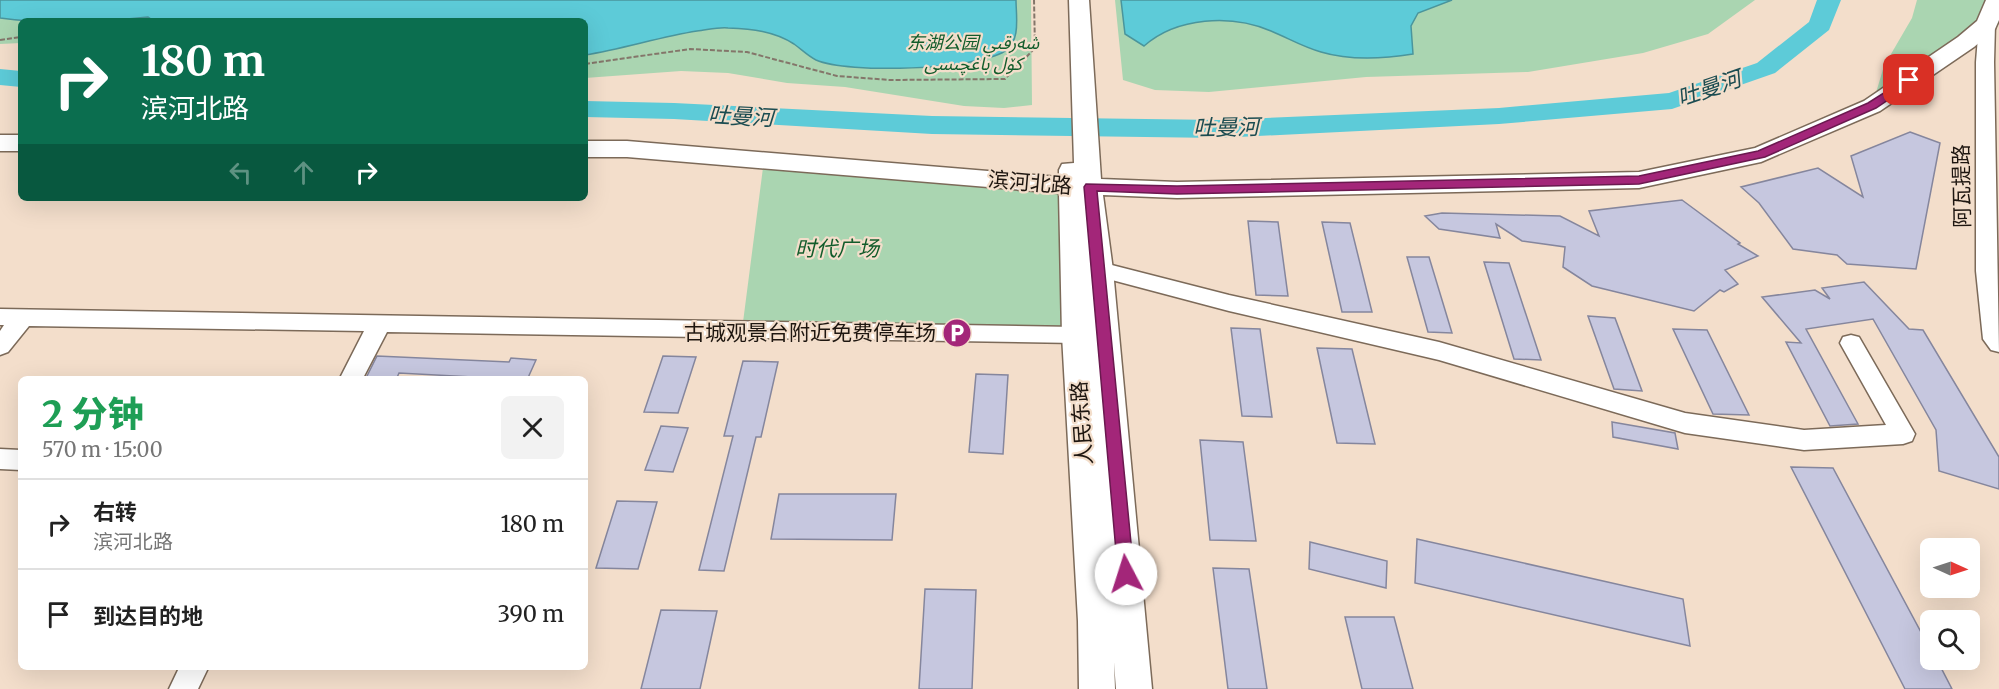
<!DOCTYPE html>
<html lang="zh">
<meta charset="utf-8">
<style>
body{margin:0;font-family:Merriweather,"Noto Sans Arabic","Noto Sans SC",serif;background:#f2f2f2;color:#222;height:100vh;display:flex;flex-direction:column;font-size:22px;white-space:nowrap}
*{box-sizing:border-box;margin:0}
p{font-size:20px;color:#767676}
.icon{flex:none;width:33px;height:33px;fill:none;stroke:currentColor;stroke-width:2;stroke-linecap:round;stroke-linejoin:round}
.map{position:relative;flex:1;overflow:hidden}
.side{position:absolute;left:18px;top:376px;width:570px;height:294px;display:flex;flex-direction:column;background:#fff;border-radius:9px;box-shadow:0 6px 24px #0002}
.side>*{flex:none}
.guide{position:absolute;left:18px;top:18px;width:570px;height:183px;border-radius:9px;box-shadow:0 6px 24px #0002;background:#0b6e4f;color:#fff;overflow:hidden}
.needle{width:39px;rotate:93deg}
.fabs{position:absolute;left:1920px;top:538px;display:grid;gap:12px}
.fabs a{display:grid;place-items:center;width:60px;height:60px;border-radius:9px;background:#fff;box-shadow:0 6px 24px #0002;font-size:30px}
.pin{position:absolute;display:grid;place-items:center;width:51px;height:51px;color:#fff;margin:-26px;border-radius:12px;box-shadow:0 3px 9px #0006}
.me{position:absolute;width:66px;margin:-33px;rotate:355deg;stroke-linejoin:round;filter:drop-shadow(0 0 4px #0008)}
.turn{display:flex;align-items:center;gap:21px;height:126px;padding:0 24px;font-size:27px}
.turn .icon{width:78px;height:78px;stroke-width:2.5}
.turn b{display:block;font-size:42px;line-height:51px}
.lanes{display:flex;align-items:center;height:57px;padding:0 24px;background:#0003;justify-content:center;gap:30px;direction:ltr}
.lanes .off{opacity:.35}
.round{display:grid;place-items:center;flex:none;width:63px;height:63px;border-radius:9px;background:#f2f2f2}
.summary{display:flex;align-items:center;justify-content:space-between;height:102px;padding:0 24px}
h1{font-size:36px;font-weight:800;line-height:45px;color:#1e9e55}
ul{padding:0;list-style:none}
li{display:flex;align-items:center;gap:18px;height:90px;padding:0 24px;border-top:2px solid #e0e0e0}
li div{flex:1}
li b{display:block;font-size:22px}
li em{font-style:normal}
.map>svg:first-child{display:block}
.green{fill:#aad5b1}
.water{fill:#5dcbd8;stroke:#4a959c;stroke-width:1.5}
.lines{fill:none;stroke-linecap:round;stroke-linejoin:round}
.river{fill:#5dcbd8;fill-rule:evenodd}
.building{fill:#c6c7df;stroke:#85869d;stroke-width:1.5}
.minor-casing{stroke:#7c6a59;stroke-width:3}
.major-casing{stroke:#7c6a59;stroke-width:3}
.path{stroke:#84766a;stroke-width:2;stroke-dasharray:5 2;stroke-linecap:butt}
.minor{fill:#fff;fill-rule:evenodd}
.major{fill:#fff;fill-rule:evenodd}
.route{fill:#a32679;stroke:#6a194f;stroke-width:1.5}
.labels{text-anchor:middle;stroke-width:4.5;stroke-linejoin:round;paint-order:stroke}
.far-park-label{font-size:18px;font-style:italic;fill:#125c2b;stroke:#f3decb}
.street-label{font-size:21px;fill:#1e1610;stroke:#f3decb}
.park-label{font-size:21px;font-style:italic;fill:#125c2b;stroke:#f3decb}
.poi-label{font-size:21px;fill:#1e1610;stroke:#f3decb;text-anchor:end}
.water-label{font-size:22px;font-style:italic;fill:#1b4c51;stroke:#f3decb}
</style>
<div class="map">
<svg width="1999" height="689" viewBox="0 0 1999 689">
<rect width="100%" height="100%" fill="#f3decb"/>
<path class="green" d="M0,0H1031L1032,105L1004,108L964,106L845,87L787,83L728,73L681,71L585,78V21H21V43L0,44Z
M1115,0H1755L1708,34L1643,53L1528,72L1366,77L1209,92L1155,90L1123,80Z
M1917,0H1996L1987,24L1872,106L1884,66L1912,18Z
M764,160L1072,186L1076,335L742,330Z"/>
<path class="water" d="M0,0H1016C1016,16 1021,41 1005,51C976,70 848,74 816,60C808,56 801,49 794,44C774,31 752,29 728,28C718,27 707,30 697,31C659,37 623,49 585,55V21H154L148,17C99,22 49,25 0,18Z
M1121,0H1452L1418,13L1411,26L1413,54C1383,59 1351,61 1321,52C1303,47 1288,38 1271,31C1231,14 1177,17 1144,46L1125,34Z"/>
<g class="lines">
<path class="river" d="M1817,0H1841L1829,30L1775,73L1672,109L1499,124L1219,138L932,134L674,119L585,117V101L674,103L932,116L1219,120L1499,108L1669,93L1757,63L1809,22Z
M0,69L21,71V87L0,85Z"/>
</g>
<path class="building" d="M1910,132L1940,143L1916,269L1847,264L1837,255L1793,249L1759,203L1741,187L1818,168L1863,197L1851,156Z
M1682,200L1740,243L1738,244L1758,256L1725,270L1738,284L1724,292L1720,290L1694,311L1592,286L1563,267L1565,247L1522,241L1496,224L1500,238L1439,229L1425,216L1442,213L1560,216L1599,236L1589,211Z
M1248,221L1278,222L1288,296L1256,295Z
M1322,222L1350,223L1372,312H1342Z
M1407,257H1429L1452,333L1428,332Z
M1484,262L1509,263L1541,360L1514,359Z
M1864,282L1909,329L1923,330L1999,457V489L1939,471L1936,430L1873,319L1806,329L1858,424L1830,426L1786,342L1801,343L1762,297L1815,290L1830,299L1822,288Z
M1588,316L1615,318L1642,391L1614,389Z
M1231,328L1260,329L1272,417L1242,416Z
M1673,329L1707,330L1749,415L1713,414Z
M1317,348L1352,349L1375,444L1337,443Z
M377,356L509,362L511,358L536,360L527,380L399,373L396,380H365Z
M663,356L696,357L678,413L644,412Z
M743,361L778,362L761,437H756L724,571L699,570L733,436H724Z
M976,374L1008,375L1003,454L969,452Z
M1612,422L1675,433L1678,449L1613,437Z
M661,426L688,428L673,472L645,470Z
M1200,440L1243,442L1256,541L1210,540Z
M1791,467L1833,468L1930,649V660H1937L1952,689H1905Z
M779,494H896L892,540L771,539Z
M617,501L657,502L638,569L596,568Z
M1417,539L1683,599L1690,646L1415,583Z
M1310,542L1387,561L1386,588L1309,569Z
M1213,568L1249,569L1267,689H1228Z
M925,589L976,590L972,689H919Z
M661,610L717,611L700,689H641Z
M1345,617H1394L1413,689H1362Z"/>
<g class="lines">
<g class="minor-casing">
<path id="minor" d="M1987,19L1995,24L1994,62L1999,352L1991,350L1983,339L1976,271V62L1979,24Z
M1100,262L1229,295L1439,342L1685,413L1804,430L1886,425L1840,343L1843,337L1851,335L1859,337L1915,434L1912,441L1903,444L1804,450L1685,433L1439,360L1229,311L1093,275L1089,270L1093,265Z
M0,309L1076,327L1084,329L1087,335L1084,341L1076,343L387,332L362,380H339L364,331L29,326L8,352L0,355V331L4,325H0Z
M0,449L21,450V470L0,469Z
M179,668H208L198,689H169Z"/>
</g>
<g class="major-casing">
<path id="major" d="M1069,0H1089L1101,179L1177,182L1639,172L1755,148L1864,101L1958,37L1977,21L1986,0H1999V20L1995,29L1974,47L1880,111L1761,162L1639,188L1177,198L1103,195L1113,270L1152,689H1116L1114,662L1115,689H1079L1078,621L1062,335L1059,193L627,157H585V141H627L1059,177V170L1062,164L1074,163Z
M0,135H21V151H0Z"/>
</g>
<path class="path" d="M0,40L21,37
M585,64L690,49L747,52L837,76L890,80L1005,79L1035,48L1034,0"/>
<use href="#minor" class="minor"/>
<use href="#major" class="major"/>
</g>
<path class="route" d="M1909,77L1913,78V83L1876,108L1765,157L1639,184L1177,194L1097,191L1134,574L1131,580L1126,582L1120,580L1118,574L1084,187L1086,184L1177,186L1639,176L1758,151L1868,103Z"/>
<defs>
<g id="parking-disc" transform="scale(1.5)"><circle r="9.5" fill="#a32679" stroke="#f3decb"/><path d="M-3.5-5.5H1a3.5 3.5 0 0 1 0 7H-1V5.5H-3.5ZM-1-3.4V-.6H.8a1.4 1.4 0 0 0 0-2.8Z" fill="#fff"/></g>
</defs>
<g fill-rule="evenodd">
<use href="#parking-disc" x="957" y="333"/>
</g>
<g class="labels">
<g class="far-park-label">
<text x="973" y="49">东湖公园 شەرقىي<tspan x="973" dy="21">كۆل باغچىسى</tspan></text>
</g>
<g class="street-label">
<text transform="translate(1030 183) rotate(5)" y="7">滨河北路</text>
<text transform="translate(1962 186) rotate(-91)" y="7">阿瓦提路</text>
<text transform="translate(1082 423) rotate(-94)" y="7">人民东路</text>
</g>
<g class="park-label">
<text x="837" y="256">时代广场</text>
</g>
<g class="poi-label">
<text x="936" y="340">古城观景台附近免费停车场</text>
</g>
<g class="water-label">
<text transform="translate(1709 88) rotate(-19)" y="8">吐曼河</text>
<text transform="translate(741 116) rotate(3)" y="8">吐曼河</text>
<text transform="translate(1226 127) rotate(-1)" y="8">吐曼河</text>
</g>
</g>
</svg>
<div class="fabs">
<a><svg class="needle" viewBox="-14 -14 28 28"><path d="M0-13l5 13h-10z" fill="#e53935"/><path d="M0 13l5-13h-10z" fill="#767676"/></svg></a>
<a><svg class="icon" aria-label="search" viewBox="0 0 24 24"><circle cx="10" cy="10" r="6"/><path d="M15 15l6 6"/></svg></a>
</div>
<div class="pin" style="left:1909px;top:80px;background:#d93025"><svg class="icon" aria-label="arrive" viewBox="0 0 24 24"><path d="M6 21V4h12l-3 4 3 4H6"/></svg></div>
<svg class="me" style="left:1126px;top:574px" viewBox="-20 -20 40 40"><circle r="19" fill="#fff"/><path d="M0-13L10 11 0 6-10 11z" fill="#a32679"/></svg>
<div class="guide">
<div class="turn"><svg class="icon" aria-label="right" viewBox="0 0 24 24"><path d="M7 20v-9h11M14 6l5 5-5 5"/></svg><div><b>180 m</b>滨河北路</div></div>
<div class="lanes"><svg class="icon off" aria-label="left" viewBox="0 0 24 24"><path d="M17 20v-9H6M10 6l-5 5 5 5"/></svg><svg class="icon off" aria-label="ahead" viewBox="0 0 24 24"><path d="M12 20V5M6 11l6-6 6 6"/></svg><svg class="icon" aria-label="right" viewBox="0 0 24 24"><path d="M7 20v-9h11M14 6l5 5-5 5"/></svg></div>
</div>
<section class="side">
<div class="summary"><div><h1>2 分钟</h1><p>570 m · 15:00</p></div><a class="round"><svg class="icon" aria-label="close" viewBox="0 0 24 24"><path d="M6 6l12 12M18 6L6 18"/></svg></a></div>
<ul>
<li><svg class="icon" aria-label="right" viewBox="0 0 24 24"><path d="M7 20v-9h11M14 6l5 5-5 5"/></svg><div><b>右转</b><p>滨河北路</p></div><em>180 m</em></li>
<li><svg class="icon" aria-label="arrive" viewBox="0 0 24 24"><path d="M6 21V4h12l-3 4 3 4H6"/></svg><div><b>到达目的地</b></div><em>390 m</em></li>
</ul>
</section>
</div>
